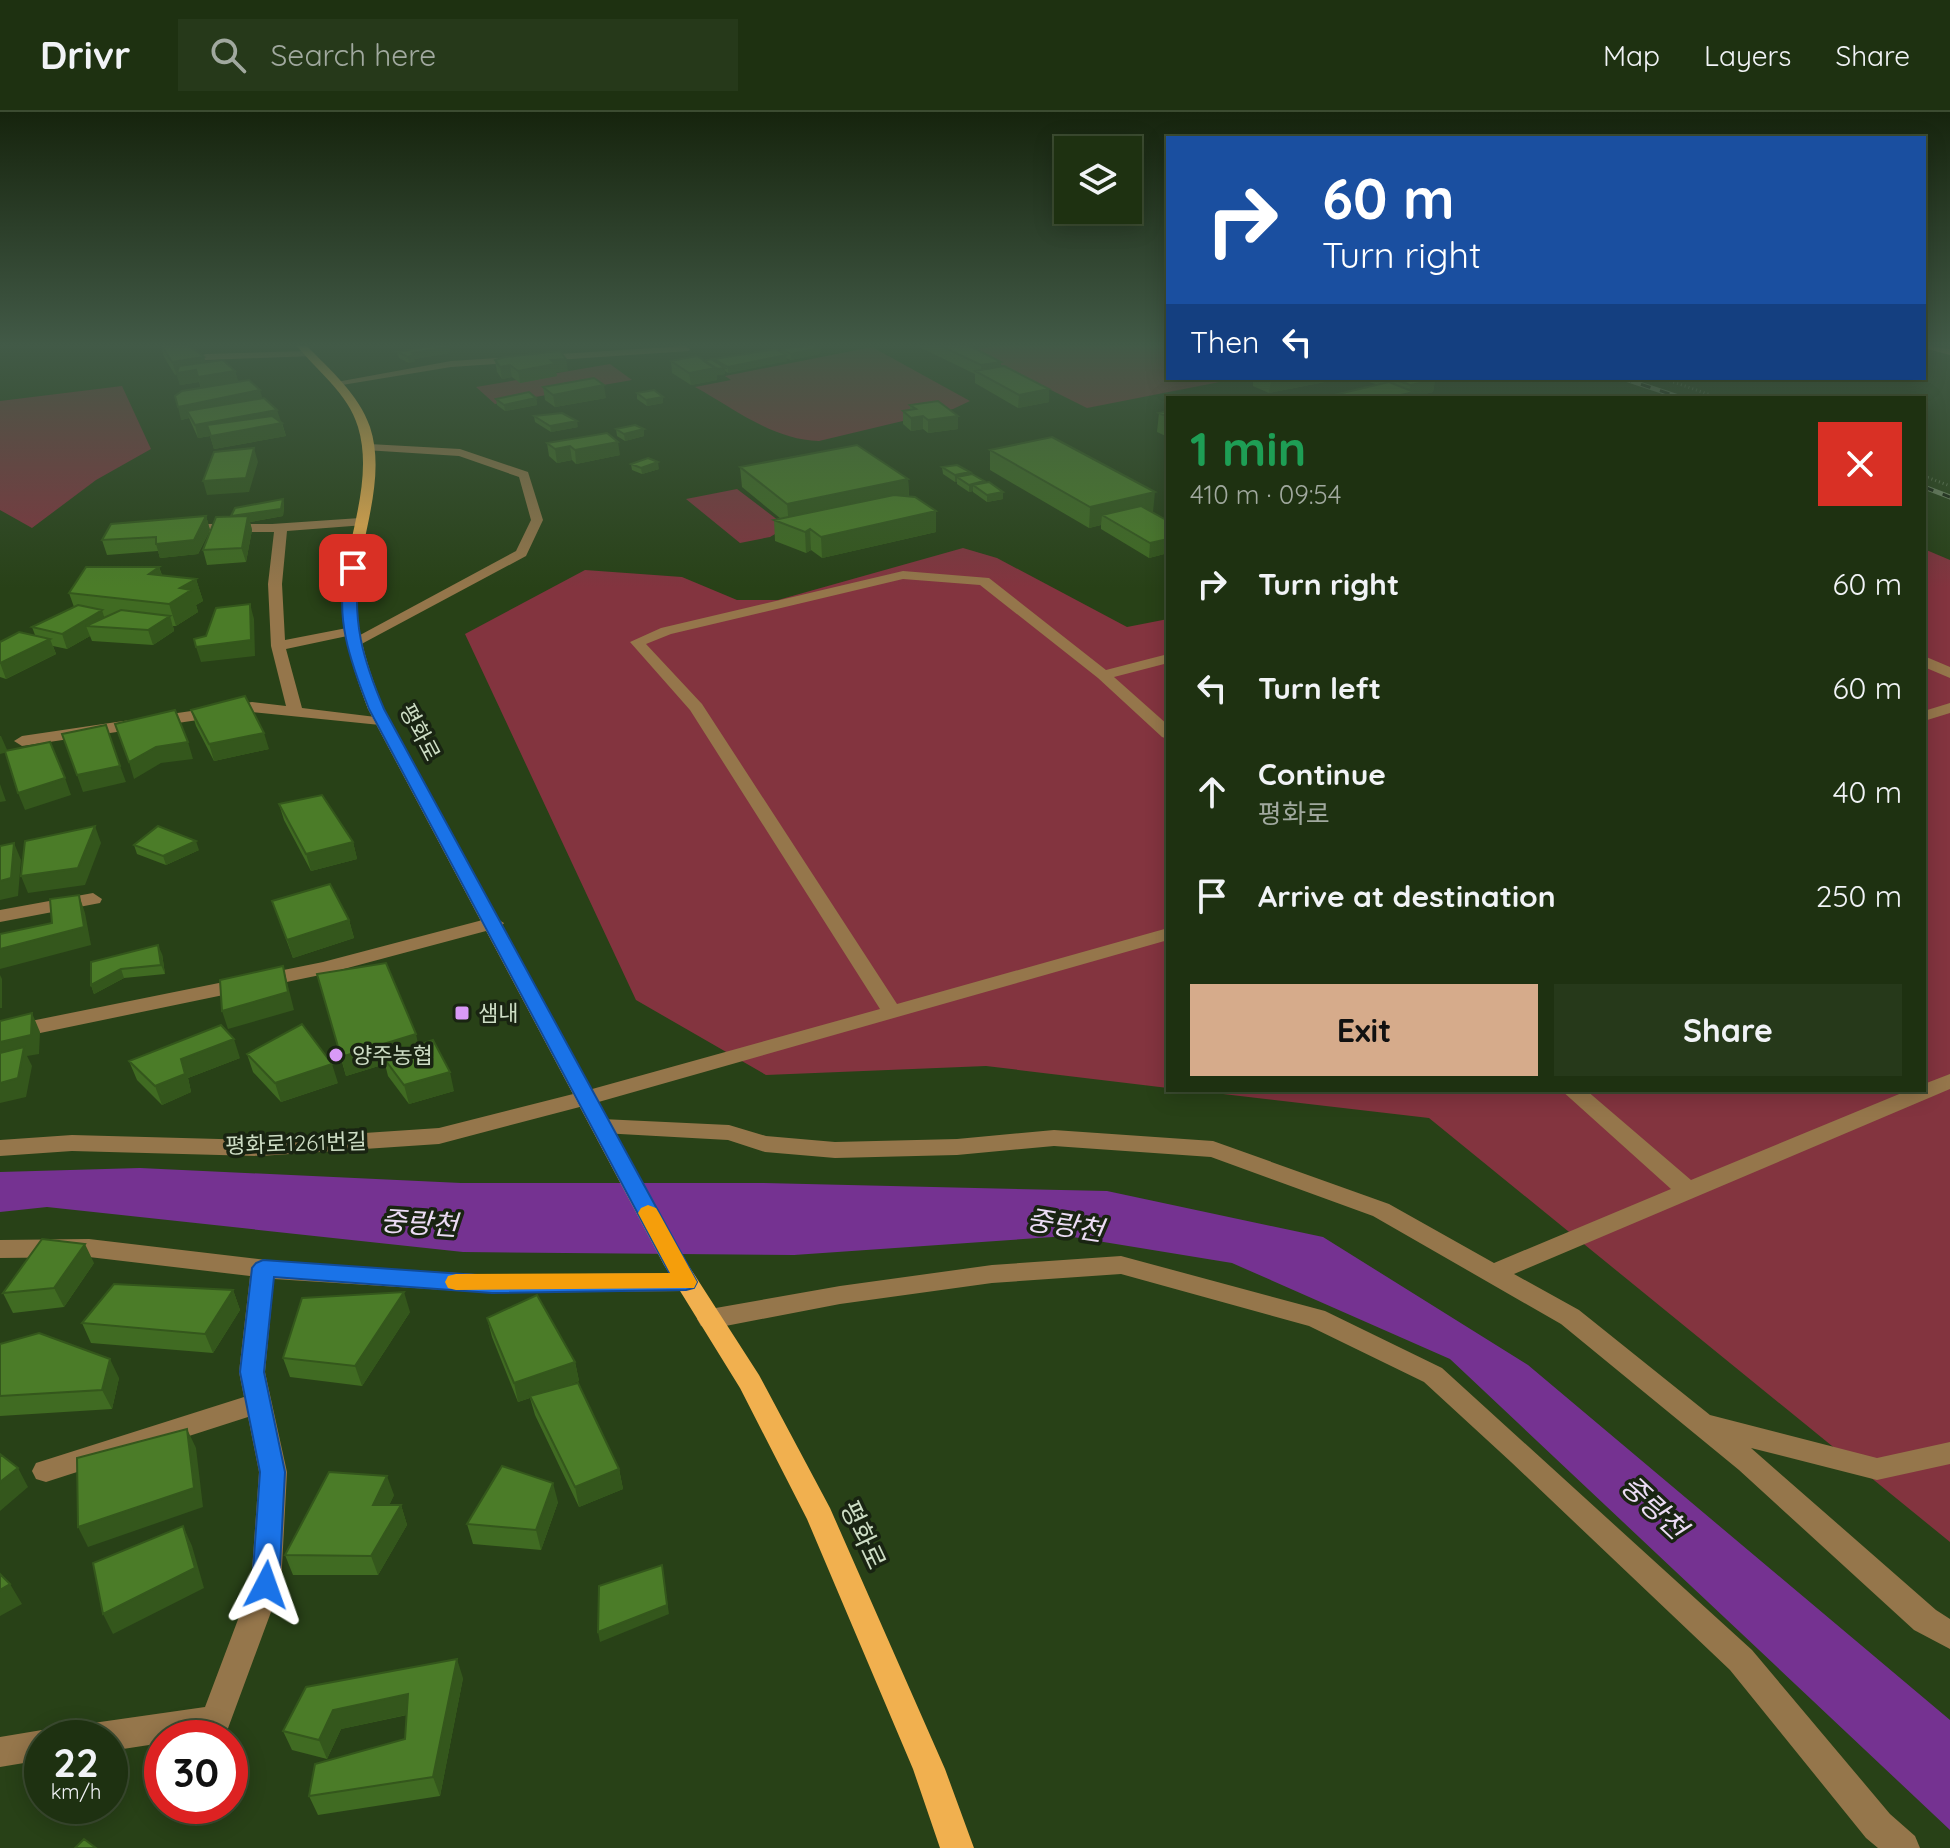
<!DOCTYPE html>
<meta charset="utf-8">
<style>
body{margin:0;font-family:Quicksand,"Noto Sans KR",sans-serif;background:#26391a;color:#f1f3f6;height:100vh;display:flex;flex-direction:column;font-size:30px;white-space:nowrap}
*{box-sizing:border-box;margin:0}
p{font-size:26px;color:#a1a99f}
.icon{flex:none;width:44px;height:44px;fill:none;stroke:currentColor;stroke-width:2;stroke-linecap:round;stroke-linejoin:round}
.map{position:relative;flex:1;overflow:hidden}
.side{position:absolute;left:1166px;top:284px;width:760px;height:696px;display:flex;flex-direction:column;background:#1e3111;border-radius:0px;box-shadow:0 4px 20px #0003,0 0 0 2px #3c4c31}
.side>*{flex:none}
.guide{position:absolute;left:1166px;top:24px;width:760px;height:244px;border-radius:0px;box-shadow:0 4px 20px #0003,0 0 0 2px #3c4c31;background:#1a4fa0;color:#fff;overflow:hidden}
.tools{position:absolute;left:1054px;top:24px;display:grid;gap:16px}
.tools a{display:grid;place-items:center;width:88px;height:88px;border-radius:0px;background:#1e3111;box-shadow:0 4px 20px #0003,0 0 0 2px #3c4c31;font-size:40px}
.speed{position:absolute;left:24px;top:1608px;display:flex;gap:16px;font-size:40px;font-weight:700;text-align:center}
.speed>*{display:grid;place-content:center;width:104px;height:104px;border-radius:50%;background:#1e3111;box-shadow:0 4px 20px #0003,0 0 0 2px #3c4c31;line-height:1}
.speed small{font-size:20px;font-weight:400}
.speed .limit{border:12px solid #d22;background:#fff;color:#111}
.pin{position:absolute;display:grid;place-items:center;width:68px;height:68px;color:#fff;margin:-34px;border-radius:16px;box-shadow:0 4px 12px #0006}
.me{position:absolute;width:88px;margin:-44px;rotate:4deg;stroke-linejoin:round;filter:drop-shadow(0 0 6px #0008)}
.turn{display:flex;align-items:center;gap:28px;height:168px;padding:0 24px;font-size:36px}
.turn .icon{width:104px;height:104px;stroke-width:2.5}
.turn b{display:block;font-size:56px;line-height:68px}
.then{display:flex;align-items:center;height:76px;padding:0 24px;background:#0003;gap:16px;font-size:30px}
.round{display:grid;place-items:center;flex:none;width:84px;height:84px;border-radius:0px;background:#26391a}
.overview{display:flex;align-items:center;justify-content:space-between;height:136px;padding:0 24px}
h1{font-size:48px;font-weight:700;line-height:60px;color:#1e9e55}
.button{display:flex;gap:16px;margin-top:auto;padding:16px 24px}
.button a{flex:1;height:92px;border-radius:0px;background:#d6ab8b;color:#111;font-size:32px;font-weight:700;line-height:92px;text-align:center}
.button a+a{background:#26391a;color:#f1f3f6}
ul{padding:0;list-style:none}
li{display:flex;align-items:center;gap:24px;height:104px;padding:0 24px}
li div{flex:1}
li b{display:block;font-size:30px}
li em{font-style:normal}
header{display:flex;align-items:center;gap:48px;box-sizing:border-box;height:112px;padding:0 40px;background:#1e3111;border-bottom:2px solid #3c4c31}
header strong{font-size:38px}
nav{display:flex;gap:44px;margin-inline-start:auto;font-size:28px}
.search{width:560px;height:72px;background:#26391a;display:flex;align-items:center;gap:20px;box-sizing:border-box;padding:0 28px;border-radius:0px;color:#a1a99f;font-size:30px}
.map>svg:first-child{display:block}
.green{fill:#83343f}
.water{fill:#753291}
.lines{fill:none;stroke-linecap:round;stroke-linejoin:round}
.path{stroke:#607652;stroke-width:3;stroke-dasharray:1 3;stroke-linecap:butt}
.minor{fill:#95764b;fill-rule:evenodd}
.major{fill:#f1b04f;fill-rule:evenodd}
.rail-casing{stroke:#748967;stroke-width:5}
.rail{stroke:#192412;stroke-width:3;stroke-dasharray:10;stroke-linecap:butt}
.wall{fill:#406b22}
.shaded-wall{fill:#34571c}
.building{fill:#4b7c28;stroke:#34571c;stroke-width:2}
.route{fill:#1a73e8;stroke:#114b97;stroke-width:2}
.slow{fill:#f59e0b}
.poi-dot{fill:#d99af7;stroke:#192412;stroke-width:3}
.labels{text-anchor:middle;stroke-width:7;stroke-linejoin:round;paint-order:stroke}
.street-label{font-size:22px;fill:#cdddc5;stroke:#192412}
.poi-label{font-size:22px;fill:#cdddc5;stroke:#192412;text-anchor:start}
.near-street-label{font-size:26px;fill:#cdddc5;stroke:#192412}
.near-water-label{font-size:28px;font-style:italic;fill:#ecdcf5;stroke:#192412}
</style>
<header>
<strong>Drivr</strong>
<div class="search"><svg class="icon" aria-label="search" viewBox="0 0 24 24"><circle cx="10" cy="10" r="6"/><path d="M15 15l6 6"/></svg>Search here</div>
<nav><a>Map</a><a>Layers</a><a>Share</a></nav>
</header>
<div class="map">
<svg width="1950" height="1736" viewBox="0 0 1950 1736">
<rect width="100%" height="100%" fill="#284117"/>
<path class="green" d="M1001,233H1168V266H1240L1087,296L971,238Z
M872,235L970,289L953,297L819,329C773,328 735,297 695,275L731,268L725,264Z
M610,252L632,268L495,292L476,275Z
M122,274L151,337L96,368L32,416L0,398V289Z
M737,377L787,415L770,425L740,431L686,387Z
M963,436L997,446L1127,515L1168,507V976L986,954L766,963L636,888L465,522L585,458L682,465L737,488H778Z
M1924,437L1950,448V1430L1429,1006L1189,978H1924Z"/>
<path class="water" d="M140,1056L461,1071H764L1107,1079L1323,1125L1528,1253L1950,1608V1718L1450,1247L1232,1151L1067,1124L794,1143L463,1140L47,1095L0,1100V1060Z"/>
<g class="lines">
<path class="path" d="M1662,266L1719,286
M1924,364L1950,374"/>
<path class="minor" d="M1924,233L1950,237V243L1924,236Z
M685,234L690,237L689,239L451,255L336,274L331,271L451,249Z
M309,239L314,242L313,244L205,248L200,245L205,242Z
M369,332L460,337L528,360L543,408L526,444L354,536L347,532L349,529L516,439L531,408L519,365L459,344L365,338L363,336Z
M360,406L365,407V413L287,419L282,472L285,528L352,515L359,519L352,523L286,537L302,596L384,606L390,608V614L252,600L22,634L14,629L22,624L252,590L286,594L271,534L268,472L274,420H184L178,416L184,412H272Z
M903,459L989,466L1106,558L1168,542V551L1114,565L1168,613V627L1162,625L1098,566L980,473L903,467L671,522L646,532L702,592L897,892L1168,816V828L595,991L439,1032L260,1044L72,1039L0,1044V1028L72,1023L260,1028L439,1016L585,979L880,897L690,598L630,530L661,516Z
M1924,544L1950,555V566L1924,555Z
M1950,591V601L1924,609V599Z
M93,781L102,787L100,791L0,810V798Z
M494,805L504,811L501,815L325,862L16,926H0V912H16L323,850Z
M1950,962V977L1514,1162L1579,1198L1710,1303L1877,1346L1950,1330V1352L1877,1368L1751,1336L1936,1498L1950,1507V1537L1914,1518L1739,1358L1561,1212L1373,1104L1211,1045L1054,1034L957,1043L835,1046L765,1040L728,1028L602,1021L594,1019L591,1014L594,1009L602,1007L729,1013L766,1024L835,1030L957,1027L1054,1018L1213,1029L1389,1092L1494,1151L1671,1077L1561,978H1586L1691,1068L1909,978H1924V972Z
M89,1127L300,1152L492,1163L686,1161L695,1164L698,1170L695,1176L686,1179L492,1181L274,1167L265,1260L287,1360L281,1473L227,1619L195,1626H162V1631L110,1639V1626H77L82,1615L93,1611L205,1595L251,1473L259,1360L248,1305L46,1370L36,1367L32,1359L36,1351L244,1285L239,1260L250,1164L89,1145L0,1146V1128Z
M1121,1144L1325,1199L1442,1256L1752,1538L1890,1702L1915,1724L1920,1736H1878L1866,1726L1730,1558L1511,1350L1424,1270L1309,1214L1121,1162L992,1171L840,1192L710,1217L701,1214L697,1207L701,1200L710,1197L840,1174L992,1153Z
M42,1618L55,1626H42V1648L0,1655V1625Z"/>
<path class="major" d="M296,233H306C329,257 359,282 370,315C387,367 360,425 357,478C355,520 369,559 384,597L685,1148L759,1263L830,1396L945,1657L974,1736H940L913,1657L807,1407L740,1276L664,1153L368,597C354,559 340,520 343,478C347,426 374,368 358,315C348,281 317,259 296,233Z"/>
<g class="rail-casing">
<path id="rail" d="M1622,266L1682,286
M1924,375L1950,385"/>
</g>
<use href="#rail" class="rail"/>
</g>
<path class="wall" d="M161,233L204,245L205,250L235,259L238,270L262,286L282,311L286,324L214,337L210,324L198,326L189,306L181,308L201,276L199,270L180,273L177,262L175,263L164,245Z
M915,233H968L1001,254L1049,277V290L1018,296L975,271V262Z
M449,235L450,241L414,247L415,249L409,251L399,246L397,240Z
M820,236V242L791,248L786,246L787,249L728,261L725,259V262L717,263V268L691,273L672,261L671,249H714V247L782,241V237Z
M495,248L568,259L556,260L557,264L520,271L512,265L502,267L497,260Z
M1253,266H1345L1269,281L1253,274Z
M1358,266H1430L1435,268L1433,280L1413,285Z
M543,275L606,286L555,295L545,288Z
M637,281L663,285V291L647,294L637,287Z
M536,286L537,293L505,299L497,293L496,287Z
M910,293L958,304V317L928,321L923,317L911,319L903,312V299L910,298Z
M1168,299V325L1157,320L1159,301Z
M534,304L578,315L551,320L535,310Z
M616,317L644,324L625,329L617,324Z
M547,331L620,343L576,352L572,348L557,351L549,344Z
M990,338L1153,400L1168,409V441L1149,446L1101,417V413L1089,416L990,358Z
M631,352L659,357L642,362L632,358Z
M740,355L908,367L909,385L936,399V420L822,446L811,438L806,441L775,429L774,408L781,407L742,375Z
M942,355L970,360V362L984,369V371L1003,380V387L987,390L973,380V379L969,380L957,372V370H955L943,362Z
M283,387L284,394L283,404L250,410L252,418L246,450L207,453L203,438L231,404Z
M206,404L210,418L198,442L160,446L158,439L107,443L102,428Z
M159,455L162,463L196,467L203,489L196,493L198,500L176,514H173L174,519L153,533L92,529L90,524L67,537L53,534L56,542L6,567L0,565V530L35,523L32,515L74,495L69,481Z
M191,598L269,637L214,649L196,614Z
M279,692L353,730L357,747L311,759L284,708Z
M134,733L199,738L166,753L137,742Z
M272,789L349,808L354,826L293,846Z
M162,842L165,862L124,866L94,882L91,873V850Z
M317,862L418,933L454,979L409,992L388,964L385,952L346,964Z
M247,942L338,971L281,990L253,960Z
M240,946L188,966L191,980L162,993L137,968L129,949Z
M94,1151L64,1195L13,1201L3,1181Z
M233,1178L240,1198L213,1241L91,1231L82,1211Z
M410,1200L362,1274L290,1265L283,1246Z
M487,1206L575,1250L579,1269L566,1274L619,1357L623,1377L579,1395L535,1303L530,1286L518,1290L492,1225Z
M0,1232L119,1266L112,1297L0,1304Z
M394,1383L389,1393H401L407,1413L378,1463H293L285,1443Z
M558,1390L541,1438L473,1432L467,1412Z
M463,1566L440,1684L318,1703L309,1684L405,1627L407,1603L341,1617L327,1647L292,1638L283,1619Z"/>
<path class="shaded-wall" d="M449,235L450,241L414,247L415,249L409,251L408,245L412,241Z
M820,236V242L791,248V242Z
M786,243L787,249L728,261V255Z
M204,245L207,257L196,259L199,270L180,273L172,250Z
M566,247L568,259L556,260L557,264L520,271L518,259L551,248Z
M1001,250V262L981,263V253Z
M510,253L512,265L502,267L500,255Z
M716,256H725V262L717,263V268L691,273L689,261Z
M235,259L239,272L202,278L198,265Z
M1286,266H1345L1269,281L1271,269Z
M1435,268L1433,280L1413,285V286H1388L1409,281L1410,273Z
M604,273L606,286L555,295L553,283Z
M1049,277V290L1018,296L1019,283Z
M260,278L264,291L187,299L189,306L181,308L178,295Z
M663,285V291L647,294L646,288Z
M536,286L537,293L505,299L504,293Z
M277,298L286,324L214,337L207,313L210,324L198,326L195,313Z
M923,304V317L911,319V306Z
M958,304V317L928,321V308Z
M577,309L578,315L551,320L550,314Z
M644,317V324L625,329L624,322Z
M618,330L620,343L576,352L575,338Z
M570,334L572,348L557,351L555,337Z
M254,336L258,350L249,380L207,383L203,369Z
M658,350L659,357L642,362L641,356Z
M970,360V367L957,365V370H955V363Z
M908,367L909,387L789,413L787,392Z
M984,369V376L973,373V379L969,380V373Z
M1003,380V387L987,390V383Z
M1155,380L1153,400L1102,403L1101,413L1089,416L1090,395Z
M283,387L284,394L283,404L250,410L252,418L246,450L231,405Z
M936,399V420L822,446L821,425Z
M206,404L210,418L198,442L160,446L156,432Z
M810,417L811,438L806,441L805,420Z
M1168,427V441L1149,446L1150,431Z
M159,455L166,477L149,462Z
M196,467L203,489L196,493L198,500L176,514L169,492L180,476Z
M250,492L254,507L255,544L201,550L196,535Z
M102,498L107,514H86L90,524L67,537L62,522Z
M170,504L174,519L153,533L148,518Z
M50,527L56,542L6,567L0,551Z
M264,621L269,637L214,649L209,632Z
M0,624H1L8,640L0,642Z
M188,630L193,647L161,651L134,667L129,650L156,635Z
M120,654L126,670L83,680L77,663Z
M65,666L71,683L25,698L18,681Z
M0,672L6,689L0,690Z
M95,714L101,731L85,773L28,781L21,764Z
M196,729L199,738L166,753L163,744Z
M353,730L357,747L311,759L306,742Z
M14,731L21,748L18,784L0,788V769Z
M79,783L85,801L91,833L0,857V837L84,815Z
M349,808L354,826L293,846L287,828Z
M158,833L162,842L165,862L161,853Z
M283,854L294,898L228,917L222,899Z
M121,857L124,866L94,882L91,873Z
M0,863L2,867V896H0Z
M32,901L40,920L39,942L27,944L32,954L26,985L0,991V930Z
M416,922L420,941L383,945L385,952L346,964L341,945Z
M234,927L240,946L188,966L191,980L162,993L155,974L181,947Z
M332,952L338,971L281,990L275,971Z
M450,960L454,979L409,992L404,973Z
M85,1132L94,1151L64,1195L54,1176Z
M233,1178L240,1198L213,1241L205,1222Z
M404,1180L410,1200L362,1274L355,1254Z
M110,1247L119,1266L112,1297L102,1278Z
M575,1250L579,1269L518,1290L514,1271Z
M187,1317L196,1336L203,1395L88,1435L78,1415Z
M18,1356L28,1375L0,1399V1370Z
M619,1357L623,1377L579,1395L575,1375Z
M387,1364L394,1383L380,1413L373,1393Z
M553,1371L558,1390L541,1438L536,1418Z
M401,1393L407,1413L378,1463L371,1444Z
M183,1414L192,1434L204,1476L113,1522L103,1502Z
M662,1453L669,1502L600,1530L598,1520Z
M10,1472L22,1492L0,1504V1478Z
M457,1547L463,1566L440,1684L433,1665Z
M408,1582L415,1601L341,1617L327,1647L319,1628L333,1598Z"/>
<path class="building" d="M161,233H188L204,245L172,250Z
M438,233H445L449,235L412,241L413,243L408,245L397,240Z
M807,233H813L820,236L791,242L782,237Z
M939,233H968L1001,250L981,253Z
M776,237L786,243L728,255L714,247Z
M560,239L566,247L551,248L555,252L518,259L510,253L500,255L495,248L505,245Z
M697,244L716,256L689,261L671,249Z
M711,247L725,256L716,257L704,249Z
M223,248L235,259L198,265L196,258L177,261L179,254Z
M1004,254L1049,277L1019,283L975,259Z
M594,266L604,273L553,283L543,275Z
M1264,266H1286L1271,269Z
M1391,266H1430L1435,268L1410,273Z
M249,268L260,278L178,295L175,284L182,279Z
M1389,270L1414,280L1388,286H1321Z
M654,278L663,285L646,288L637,281Z
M529,280L536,286L504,293L496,287Z
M264,286L277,298L195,313L187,299Z
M938,289L958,304L928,308L923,304L911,306L903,299L916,297L910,293Z
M1168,299V305L1159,301Z
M562,301L577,309L550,314L534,304Z
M272,304L282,311L211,324L207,313Z
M635,313L644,317L624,322L616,317Z
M607,321L618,330L575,338L570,334L555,337L547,331Z
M1052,325L1155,380L1090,395L990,338Z
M857,333L908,367L787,392L740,355Z
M254,336L246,366L203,369L214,340Z
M648,346L658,350L641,356L631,352Z
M957,353L970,360L955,363L942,355Z
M972,362L984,369L969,373L957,365Z
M989,370L1003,380L987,383L973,373Z
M894,383L915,385L936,399L821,425L810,417L805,420L774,408Z
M283,387L281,397L231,404L235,396Z
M1141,394L1168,409V427L1150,431L1102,403Z
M206,404L194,428L156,432V425L102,428L111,412Z
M248,404L242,436L203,438L216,405Z
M86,455H159L149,462L196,467L180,476L191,478L169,492L69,481Z
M250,492L251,528L196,535L194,527L206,524L216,496Z
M78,493L102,498L62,522L32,515Z
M121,498L170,504L148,518L86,514Z
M19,520L50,527L0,551V530Z
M245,584L264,621L209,632L191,598Z
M175,598L188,630L156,635L129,650L115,612Z
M106,613L120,654L77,663L62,622Z
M50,630L65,666L18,681L5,639Z
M322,683L353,730L306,742L279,692Z
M95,714L78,756L21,764L25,729Z
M158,714L196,729L163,744L134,733Z
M14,731L11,766L0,769V734Z
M330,772L349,808L287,828L272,789Z
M79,783L84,815L0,837V822L52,811L50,787Z
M158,833L161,853L121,857L91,873V850Z
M386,851L416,922L341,945L317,862Z
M283,854L288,880L222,899L220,868Z
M32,901L31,923L0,930V909Z
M302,912L332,952L275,971L247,942Z
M221,913L234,927L181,947L185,962L155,974L129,949Z
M433,928L450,960L404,973L383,945Z
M24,935L18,966L0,971V941Z
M42,1127L85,1132L54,1176L3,1181Z
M114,1172L233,1178L205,1222L82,1211Z
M404,1180L355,1254L283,1246L302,1186Z
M537,1183L575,1250L514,1271L487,1206Z
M39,1221L110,1247L102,1278L0,1284V1232Z
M578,1271L619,1357L575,1375L530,1284Z
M187,1317L194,1376L78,1415L77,1346Z
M0,1342L18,1356L0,1370Z
M502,1354L553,1371L536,1418L467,1412Z
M329,1360L387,1364L373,1393H401L371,1444L285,1443Z
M183,1414L195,1456L103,1502L93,1451Z
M662,1453L667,1493L598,1520L599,1474Z
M0,1462L10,1472L0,1478Z
M457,1547L433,1665L309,1684L315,1652L405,1627L408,1582L333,1598L319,1628L283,1619L306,1575Z
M84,1727L96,1736H75Z"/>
<linearGradient id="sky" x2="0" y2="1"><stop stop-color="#16240d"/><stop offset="0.49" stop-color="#425a47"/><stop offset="1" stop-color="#425a47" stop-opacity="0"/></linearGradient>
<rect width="1950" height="476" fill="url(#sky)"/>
<path class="route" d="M349,453L359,456C352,510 363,548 384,597L697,1170L694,1176L686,1178L492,1181L274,1165L264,1260L285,1360L279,1473L275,1482L266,1485L256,1482L252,1473L260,1360L240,1260L252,1156L256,1151L263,1148L492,1164L670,1162L369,597C352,554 331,499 349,453Z"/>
<path class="slow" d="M648,1093L656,1096L659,1101L697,1170L694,1176L456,1178L448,1176L445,1170L448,1164L456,1162L670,1161L638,1101L641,1096Z"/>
<g class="poi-dot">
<rect x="454" y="893" width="16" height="16" rx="4"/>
<circle cx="336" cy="943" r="8"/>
</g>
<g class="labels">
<g class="street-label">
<text transform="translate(420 620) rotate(62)" y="8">평화로</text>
<text transform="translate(296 1031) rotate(-2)" y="8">평화로1261번길</text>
</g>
<g class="poi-label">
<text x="478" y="909">샘내</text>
<text x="352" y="951">양주농협</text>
</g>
<g class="near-street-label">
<text transform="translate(863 1423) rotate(65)" y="9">평화로</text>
</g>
<g class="near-water-label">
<text transform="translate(419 1111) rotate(4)" y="10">중랑천</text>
<text transform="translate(1065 1113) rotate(9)" y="10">중랑천</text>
<text transform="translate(1654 1395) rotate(43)" y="10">중랑천</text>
</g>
</g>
</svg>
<div class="tools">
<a><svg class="icon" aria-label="layers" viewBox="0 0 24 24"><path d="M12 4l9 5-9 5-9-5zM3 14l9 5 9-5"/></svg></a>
</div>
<div class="speed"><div>22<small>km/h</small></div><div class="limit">30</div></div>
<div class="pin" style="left:353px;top:456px;background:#d93025"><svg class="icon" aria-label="arrive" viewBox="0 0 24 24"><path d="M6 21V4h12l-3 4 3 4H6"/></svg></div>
<svg class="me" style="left:266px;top:1473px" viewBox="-20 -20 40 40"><path d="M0-17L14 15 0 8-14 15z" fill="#1a73e8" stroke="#fff" stroke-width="4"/></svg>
<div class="guide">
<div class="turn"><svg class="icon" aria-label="right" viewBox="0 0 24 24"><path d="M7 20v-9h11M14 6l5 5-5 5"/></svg><div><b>60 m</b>Turn right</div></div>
<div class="then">Then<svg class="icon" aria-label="left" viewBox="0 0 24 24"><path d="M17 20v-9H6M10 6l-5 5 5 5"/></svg></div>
</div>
<section class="side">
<div class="overview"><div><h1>1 min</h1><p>410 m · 09:54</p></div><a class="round" style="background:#d93025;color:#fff"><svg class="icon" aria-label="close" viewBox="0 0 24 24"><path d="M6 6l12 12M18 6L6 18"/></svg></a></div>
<ul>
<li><svg class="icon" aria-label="right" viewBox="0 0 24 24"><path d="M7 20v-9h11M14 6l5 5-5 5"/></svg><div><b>Turn right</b></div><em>60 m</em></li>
<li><svg class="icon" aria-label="left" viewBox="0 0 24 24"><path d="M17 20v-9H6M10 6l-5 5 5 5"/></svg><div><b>Turn left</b></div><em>60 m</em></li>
<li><svg class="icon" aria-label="ahead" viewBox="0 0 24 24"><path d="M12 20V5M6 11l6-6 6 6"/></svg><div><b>Continue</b><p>평화로</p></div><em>40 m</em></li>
<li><svg class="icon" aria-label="arrive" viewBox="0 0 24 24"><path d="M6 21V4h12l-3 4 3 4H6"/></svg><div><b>Arrive at destination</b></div><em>250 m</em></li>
</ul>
<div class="button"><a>Exit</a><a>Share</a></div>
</section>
</div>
